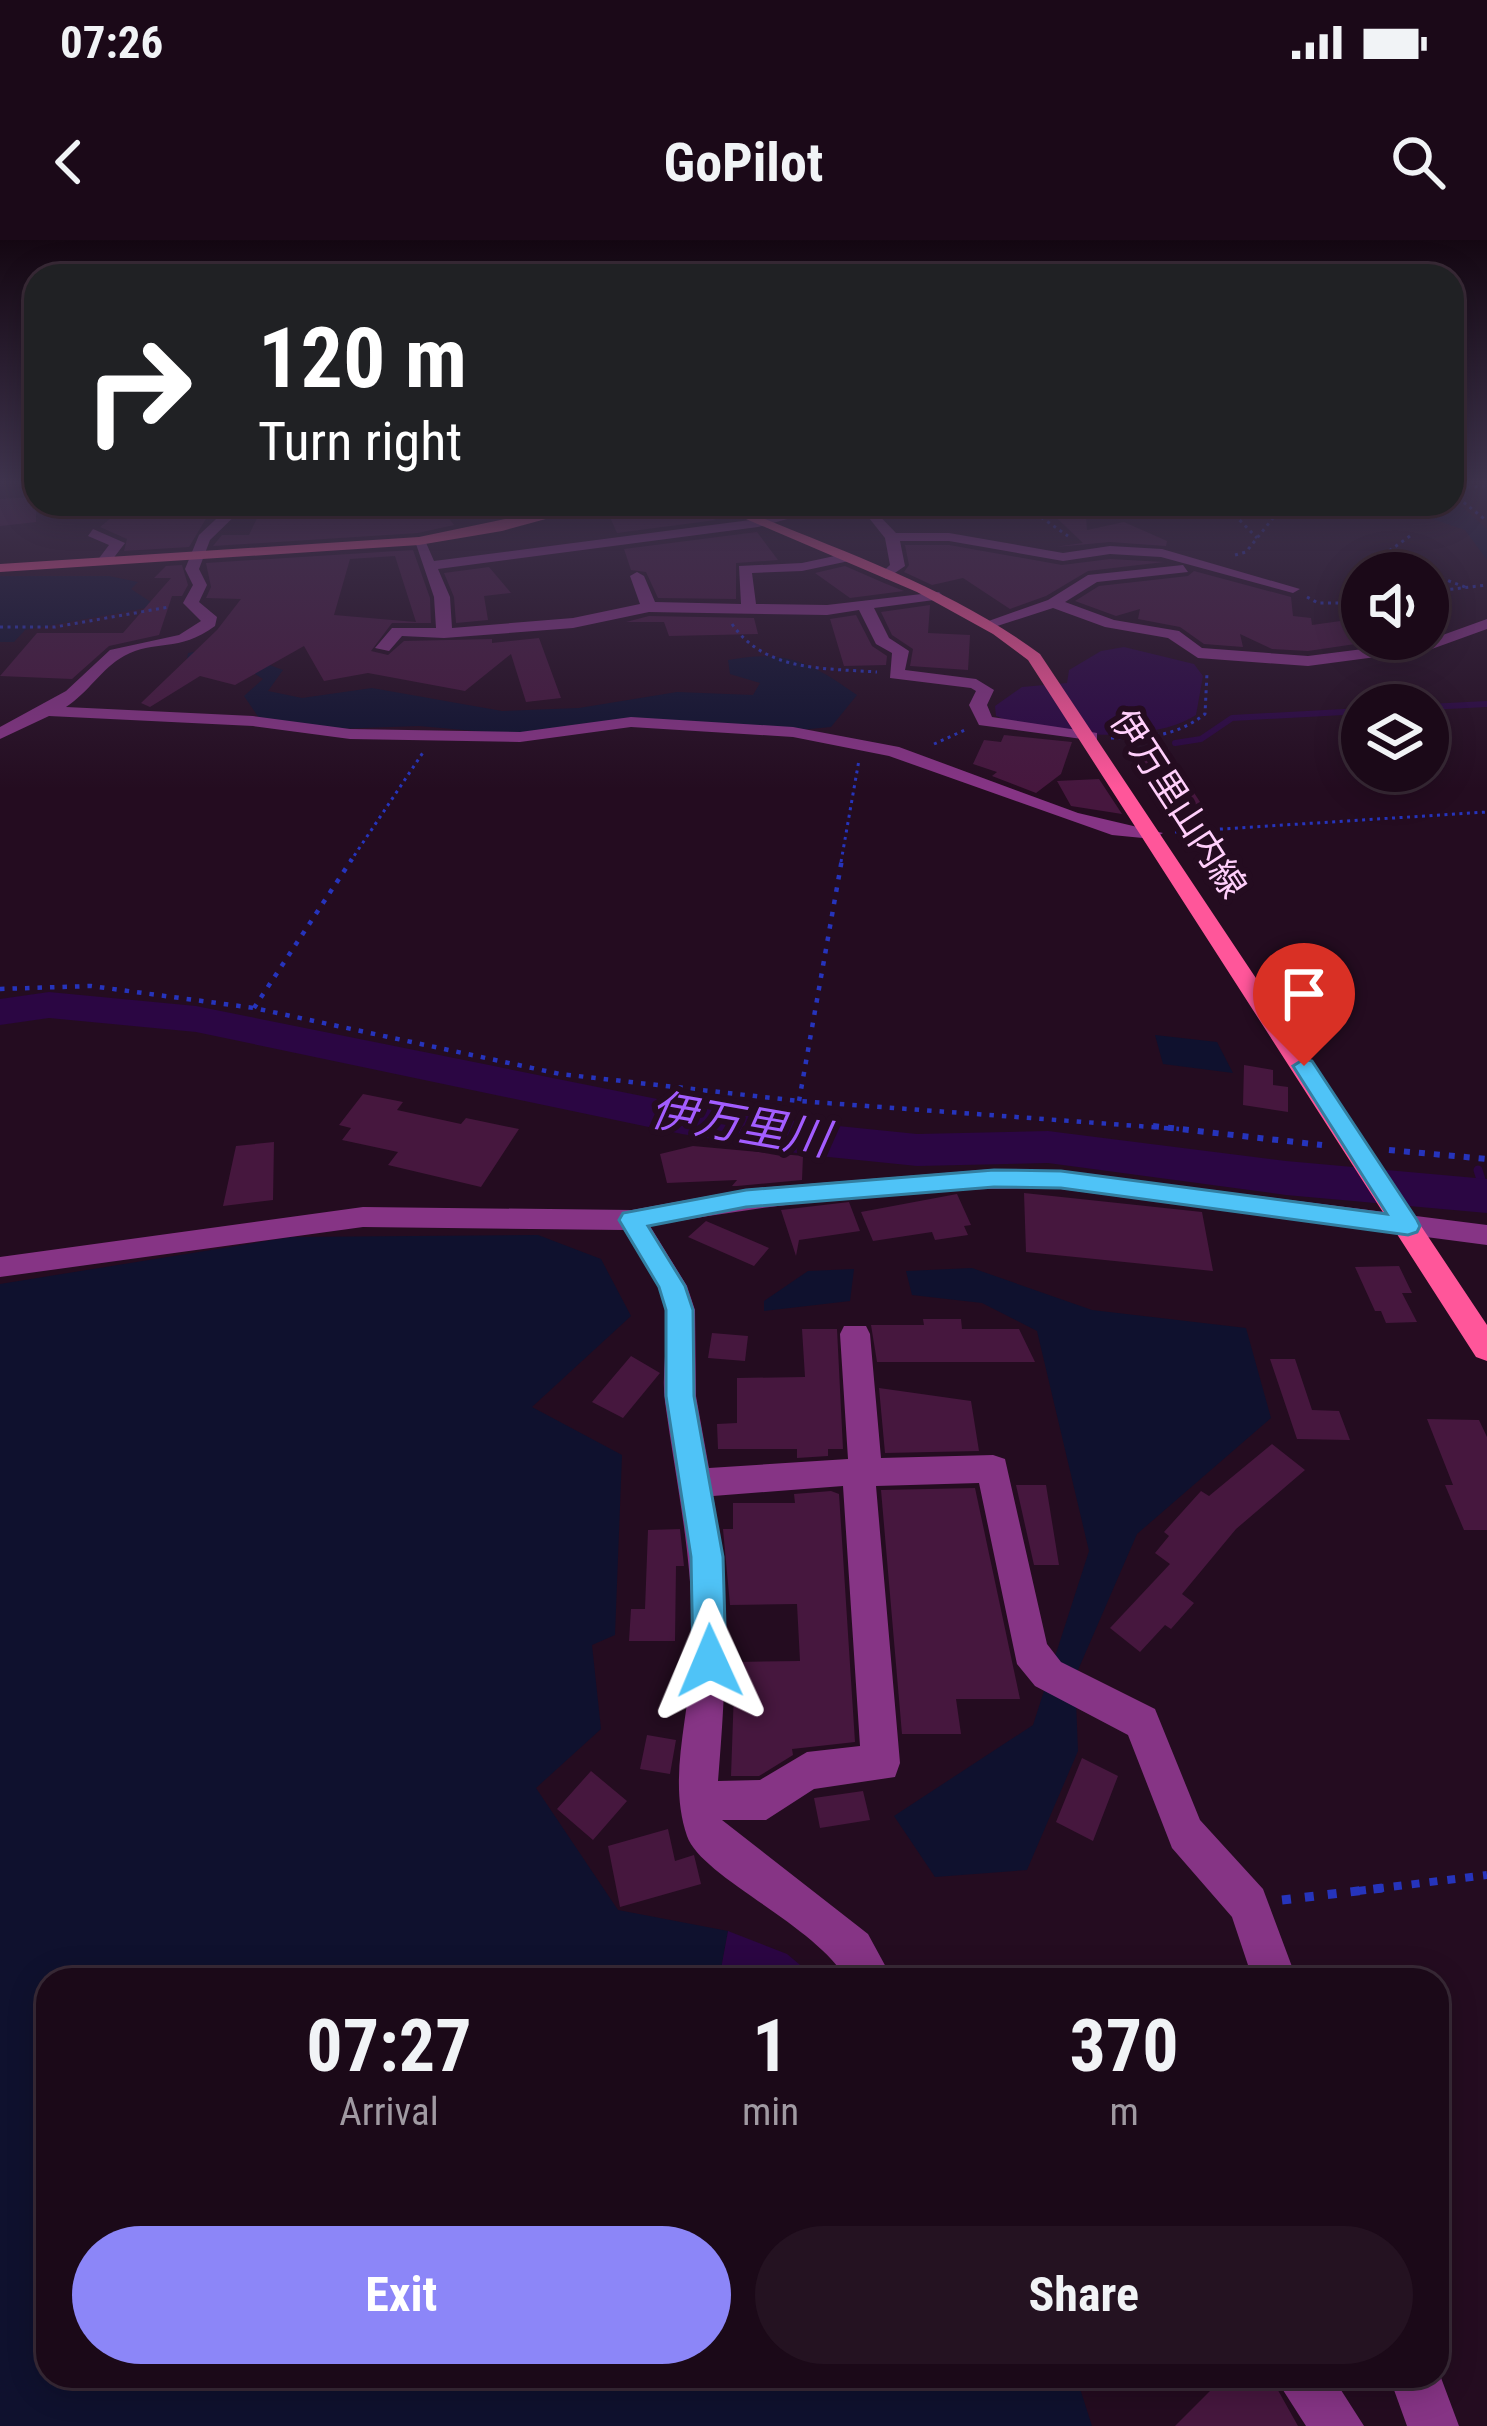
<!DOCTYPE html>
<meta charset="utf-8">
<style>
body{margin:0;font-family:"Roboto Condensed","Noto Sans JP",sans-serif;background:#241221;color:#f1f3f6;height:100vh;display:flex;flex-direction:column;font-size:45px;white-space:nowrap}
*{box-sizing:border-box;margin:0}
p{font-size:39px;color:#a09aa2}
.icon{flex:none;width:66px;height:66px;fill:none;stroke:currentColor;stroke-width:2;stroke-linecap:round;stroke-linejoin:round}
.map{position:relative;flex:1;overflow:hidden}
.side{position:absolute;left:36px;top:1728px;width:1413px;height:420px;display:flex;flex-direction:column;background:#1b0918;border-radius:36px;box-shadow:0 6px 30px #0003,0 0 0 3px #392a37}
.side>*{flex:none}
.hud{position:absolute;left:24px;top:24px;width:1440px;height:252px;border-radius:36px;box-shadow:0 6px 30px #0003,0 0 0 3px #392a37;background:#202124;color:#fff;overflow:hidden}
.buttons{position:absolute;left:1341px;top:312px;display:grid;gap:24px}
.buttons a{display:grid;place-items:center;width:108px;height:108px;border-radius:50%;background:#1b0918;box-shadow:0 6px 30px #0003,0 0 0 3px #392a37;font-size:60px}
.pin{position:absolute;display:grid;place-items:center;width:102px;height:102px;color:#fff;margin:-123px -51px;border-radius:50% 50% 50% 0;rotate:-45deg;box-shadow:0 0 12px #0007}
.pin .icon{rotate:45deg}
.me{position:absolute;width:132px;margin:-66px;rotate:359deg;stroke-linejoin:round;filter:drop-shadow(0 0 9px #0008)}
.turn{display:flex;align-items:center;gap:42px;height:252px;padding:0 36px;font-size:54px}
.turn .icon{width:156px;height:156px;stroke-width:2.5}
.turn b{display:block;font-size:84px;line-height:102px}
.eta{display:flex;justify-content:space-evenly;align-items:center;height:204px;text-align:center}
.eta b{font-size:72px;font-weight:700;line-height:84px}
.action{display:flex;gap:24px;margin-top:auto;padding:24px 36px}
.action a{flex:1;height:138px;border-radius:72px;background:#8c86f8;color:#fff;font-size:48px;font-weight:700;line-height:138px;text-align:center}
.action a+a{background:#241221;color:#f1f3f6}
.status{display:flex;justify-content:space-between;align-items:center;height:84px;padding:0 60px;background:#1b0918;direction:ltr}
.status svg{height:33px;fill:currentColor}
header{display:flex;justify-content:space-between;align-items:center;height:156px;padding:0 36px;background:#1b0918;font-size:54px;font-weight:700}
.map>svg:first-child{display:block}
.green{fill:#0f112e}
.water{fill:#2b0643}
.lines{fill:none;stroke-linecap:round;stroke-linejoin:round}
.stream-far1{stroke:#2b0643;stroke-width:6}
.stream{stroke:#2b0643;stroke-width:9}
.river{fill:#2b0643;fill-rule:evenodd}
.building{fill:#46173e;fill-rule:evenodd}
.path-far4{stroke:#2634bc;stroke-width:3;stroke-dasharray:3 4.5;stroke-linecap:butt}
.path-far3{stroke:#2634bc;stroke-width:4.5;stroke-dasharray:4.5 8;stroke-linecap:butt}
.path-far2{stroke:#2634bc;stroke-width:6;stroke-dasharray:6 9;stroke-linecap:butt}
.path-far1{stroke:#2634bc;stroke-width:8;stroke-dasharray:8 10;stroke-linecap:butt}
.path{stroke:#2634bc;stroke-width:9;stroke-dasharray:9 14;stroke-linecap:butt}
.minor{fill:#863485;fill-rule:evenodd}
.major{fill:#ff569a;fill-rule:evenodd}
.route{fill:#4fc3f7;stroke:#337fa1;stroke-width:3}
.labels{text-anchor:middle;stroke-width:12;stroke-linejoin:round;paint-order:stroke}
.far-street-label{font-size:36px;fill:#ffcffb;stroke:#240c20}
.water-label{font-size:45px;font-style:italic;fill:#a35dff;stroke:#240c20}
</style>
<div class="status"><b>07:26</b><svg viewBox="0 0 49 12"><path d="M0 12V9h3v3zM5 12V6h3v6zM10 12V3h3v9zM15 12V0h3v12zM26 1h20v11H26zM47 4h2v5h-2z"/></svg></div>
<header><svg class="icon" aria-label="back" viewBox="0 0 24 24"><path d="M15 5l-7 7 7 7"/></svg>GoPilot<svg class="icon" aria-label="search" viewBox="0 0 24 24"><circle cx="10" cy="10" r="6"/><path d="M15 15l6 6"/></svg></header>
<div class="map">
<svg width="1487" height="2186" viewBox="0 0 1487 2186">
<rect width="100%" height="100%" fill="#240c20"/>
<path class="green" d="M1452,258L1487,289V320L1465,290L1426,277L1407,264H1452Z
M0,336H109L138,342L131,349L157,366L25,390L14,402H0Z
M221,407L283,430L268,451L302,458L372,448L502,471L579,468L677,452L753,455L760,443L730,434L728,420C786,409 810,422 857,455L831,487L799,490L630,478L508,494L419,486L335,489L259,478L244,456L263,439L244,427L187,419L188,413Z
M1155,795L1217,802L1233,833L1163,824Z
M538,995L601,1019L631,1076L532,1167L622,1215L615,1395L592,1405L601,1489L536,1548L618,1670L728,1691L719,1740H48V2136H1076L1092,2186H0V1044L291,997Z
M972,1028L1092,1070L1246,1088L1271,1178L1137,1294L1075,1437L1078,1511L1027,1630L935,1637L894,1576L1033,1485L1089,1311L1037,1091L982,1063L912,1055L906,1031Z
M854,1029L850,1061L764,1071V1061L808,1031Z"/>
<path class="water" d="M1124,407L1194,424L1203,436L1196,475C1150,505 1045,497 996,476L995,466L1022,447L1067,443L1069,430L1101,411Z
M728,1691L787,1714L818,1740H719Z"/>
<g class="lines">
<path class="stream-far1" d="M1428,467L1487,464
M1175,503L1201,499L1232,478L1362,471"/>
<path class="stream" d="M1478,930L1486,956"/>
<path class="river" d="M49,752L196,766L682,864L809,883L917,894L1048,891L1286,921L1487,939V973L1286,955L1048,923L917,926L809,915L682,894L196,792L49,778L0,785V759Z"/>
</g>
<path class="building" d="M36,257V282L0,286V259Z
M297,264H401V274L441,268L454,285L418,293L213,306L222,295H249L258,276L293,275Z
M624,264H672L716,280L617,293L606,268Z
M1042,264H1085L1087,290L1124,282L1167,301L1166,306L1110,302L1055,307L1083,303Z
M151,265L206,267L195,278L207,277L189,307L124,311L127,299L100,287L116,274H141Z
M757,292L778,320L736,323V359L658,358L646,332L631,330L624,309Z
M905,305H949L1062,325L1110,319L1164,322L1088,331L1046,356L1010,369L963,338L932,345L904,332L909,325Z
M413,310L430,358L431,383H392L371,411L388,415L404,401L492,399V403L539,398L561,458L526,462L511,414L465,451L368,433L324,441L304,406L235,445L200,436L150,467L141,463L217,390L241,359L206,358L211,347L206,323ZM395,316L416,382L334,375L350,319Z
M182,325L188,345L182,356H172L159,395L109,406L72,439L0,436L37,393H123L171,338H154L166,326Z
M845,326L884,343L904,351L850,358L815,333Z
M489,327L511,353L484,356L488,380L456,383L454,357L444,333Z
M1194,331L1291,357L1293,376L1311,378L1312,385L1362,378V403L1308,411L1272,409L1240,394L1243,407L1204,404L1180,387L1138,379L1140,369L1116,376L1075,361L1099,346L1188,336Z
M930,365L928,393L970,395L968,430L910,426L913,409L892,395L881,372Z
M856,375L872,406L887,416L886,425L844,426L830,379Z
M649,376L754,378L758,394L669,396L664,382H626Z
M1004,495L1072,502L1061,534L1036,553L992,536L997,532L973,524L984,500L1001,502Z
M1168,508L1181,533L1208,574L1177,575L1137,509Z
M1099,539L1122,574L1071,566L1057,541Z
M1244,825L1273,830V845L1288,847V872L1243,865Z
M363,854L403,862L397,870L461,884L466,878L519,889L481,947L388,925L398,912L342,900L351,888L339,885Z
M274,902L273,960L223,966L236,906Z
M693,906L803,916L802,940L737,946H732L737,940L667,943L660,914Z
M1024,953L1202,972L1213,1031L1026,1012Z
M957,954L971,985L964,986L968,995L935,1000L932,992L873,1001L861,972Z
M849,962L860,991L799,1000L796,1016L781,970Z
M706,981L769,1008L754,1026L688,997Z
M1399,1026L1412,1053H1402L1417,1082L1386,1083L1381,1071H1375L1355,1027Z
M923,1079H961L962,1089H1019L1035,1122H877L871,1085H924Z
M802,1089H837L843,1209H828V1216L797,1218V1209H718L717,1184L737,1183V1138L805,1137Z
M712,1093L748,1096L745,1121L708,1118Z
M631,1116L660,1133L623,1178L592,1162Z
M1270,1119H1295L1312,1170L1339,1171L1350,1200L1297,1199Z
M879,1148L971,1161L979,1211L885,1213Z
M1427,1179L1479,1180L1487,1197V1290H1464L1445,1245H1453Z
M1272,1204L1305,1230L1236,1289L1182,1354L1194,1363L1171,1389L1165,1385L1140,1412L1110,1388L1170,1324L1155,1313L1169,1296L1164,1292L1201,1251L1209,1256Z
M1016,1245H1046L1059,1325H1034Z
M975,1248L1020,1459H956L961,1494H902L881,1250Z
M831,1251L839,1254L855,1502L792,1509L793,1515L759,1536H731L735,1422L800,1421L797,1364L730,1365L723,1289H733V1263H795L794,1254Z
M680,1289L684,1326H676L675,1401H629L631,1369H645L648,1290Z
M647,1495L676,1500L670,1534L640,1529Z
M1082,1518L1118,1536L1093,1601L1056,1582Z
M591,1531L627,1561L593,1600L557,1569Z
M863,1551L870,1580L820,1588L814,1558Z
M668,1589L675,1621L694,1615L701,1644L620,1667L608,1606Z
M1225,2136H1270L1298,2186H1175Z"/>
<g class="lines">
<path class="path-far4" d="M1452,248L1487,246
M1452,253L1487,281
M1224,264L1257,298
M1035,273L1068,296
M1410,296L1382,316L1465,347
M1235,315L1246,312L1273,278L1325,273
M1428,352L1487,345
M1307,357L1318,363H1362
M732,384C765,432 824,428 877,432
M0,387H55L169,367
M1111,498C1146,499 1177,496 1205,474L1207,433
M934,504L965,490
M1175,592L1487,572
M350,622L424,511
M841,622L859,520"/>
<path class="path-far3" d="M0,749L91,746L254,768L560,834L799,861L1179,889
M254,768L352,619
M799,861L842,619"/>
<path class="path-far2" d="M1153,886L1322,905
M1389,910L1487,919"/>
<path class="path-far1" d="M1358,1651L1487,1635"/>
<path class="path" d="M1282,1660L1383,1648"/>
<path class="minor" d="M232,264H247L210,300L199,329L207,345L199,362L217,377L215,386C179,413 154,399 124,416C102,428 88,453 66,467L253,476L350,489L520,492L631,477L793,487L899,507L1078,573L1163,593L1153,599L1112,595L889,516L793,497L631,487L520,502L350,499L253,486L49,476L0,499V487L66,451L110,410L179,395L201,381L183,363L193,345L185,329L199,295Z
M272,264H286L287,265L280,269Z
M509,264H526L548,278L536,281Z
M819,264H842L758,287L438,329L450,357L452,388L573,378L640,364L630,336L637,332L644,336L655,362L741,364L739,326L802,323L844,314L849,321L802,331L752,333L756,364L827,365L939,352L942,355L934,360L874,368L889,398L909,411L905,430L976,439L994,450L987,465L992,477L1091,492L1097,493V501L979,485L969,465L976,451L971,448L890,438L892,413L876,404L859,370L827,375L649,372L573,388L444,398L402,396L389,411L375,408L392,388H436L434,357L414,298H424L434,321L758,279Z
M868,264L896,293H949L1063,313L1110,306L1162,309L1300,349L1293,353L1161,317L1110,314L1063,321L949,301H900L905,326L886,339L879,335L890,325L885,298L861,268Z
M1010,264H1026L1029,267L1022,271Z
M93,289L125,303L109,324L97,321L109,305L88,296Z
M1183,325L1188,332L1097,342L1065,362L1114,380L1179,391L1202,408L1308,416L1426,401L1487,379V389L1429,410L1308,426L1198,418L1168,398L1105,387L1053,368L991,388L983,383L1048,360L1088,335Z
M994,929L1061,931L1487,985V1005L1061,949C924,945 784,962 650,986L687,1046L695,1070L696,1156L709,1228L848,1219L840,1094L844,1086H866L870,1094L881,1218L993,1215L1005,1219L1047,1404L1061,1422L1155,1469L1200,1580L1263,1649L1297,1740H1253L1232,1677L1172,1608L1128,1495L1035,1446L1017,1424L979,1243L876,1246L900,1523L895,1537L814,1549L766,1580H722L868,1694L893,1740H847C816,1685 701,1637 687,1596C668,1540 688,1482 691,1424C697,1335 677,1250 665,1162C661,1132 669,1101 665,1071C661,1042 638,1014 624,990L363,987L0,1037V1017L363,967L632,970L747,949ZM843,1246L860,1506L807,1512L760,1540L718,1541C726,1444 731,1352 713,1256Z
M1437,2127L1459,2186H1407L1389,2136H1437Z
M1274,2136H1332L1364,2186H1306Z"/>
<path class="major" d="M578,264H601L502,291L419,305L0,332V324L419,297Z
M711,264H729C836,310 945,344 1040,414L1487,1085V1121L1476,1117L1028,420L993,394L917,352Z"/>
</g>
<linearGradient id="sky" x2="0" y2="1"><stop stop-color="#140712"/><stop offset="0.44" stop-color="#3f344e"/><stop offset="1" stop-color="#3f344e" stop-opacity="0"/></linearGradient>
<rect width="1487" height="549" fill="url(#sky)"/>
<path class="route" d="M1304,819L1312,821L1417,980L1420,986L1417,992L1408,995L1061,948L994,947L746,967L648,986L685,1046L693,1070L694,1156L723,1317L726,1421L722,1432L710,1437L698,1432L693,1421L691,1317L666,1156V1070L659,1047L619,980L623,973L746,950L994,930L1061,931L1387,974L1293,826Z"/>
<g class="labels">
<g class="far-street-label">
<text transform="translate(1179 563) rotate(57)" y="13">伊万里山内線</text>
</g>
<g class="water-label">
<text transform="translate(740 884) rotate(10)" y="16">伊万里川</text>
</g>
</g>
</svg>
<div class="buttons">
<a><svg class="icon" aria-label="sound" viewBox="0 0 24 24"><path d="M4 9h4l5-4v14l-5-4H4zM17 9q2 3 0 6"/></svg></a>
<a><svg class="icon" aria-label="layers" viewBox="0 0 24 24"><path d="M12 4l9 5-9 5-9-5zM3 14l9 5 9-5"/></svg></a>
</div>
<div class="pin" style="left:1304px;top:826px;background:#d93025"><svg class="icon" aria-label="arrive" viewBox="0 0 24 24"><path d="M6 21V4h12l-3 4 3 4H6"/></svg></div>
<svg class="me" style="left:710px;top:1421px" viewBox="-20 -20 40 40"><path d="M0-17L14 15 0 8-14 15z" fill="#4fc3f7" stroke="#fff" stroke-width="4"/></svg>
<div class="hud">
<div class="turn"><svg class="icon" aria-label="right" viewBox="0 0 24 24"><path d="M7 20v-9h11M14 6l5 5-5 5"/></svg><div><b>120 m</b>Turn right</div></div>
</div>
<section class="side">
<div class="eta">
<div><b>07:27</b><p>Arrival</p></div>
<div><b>1</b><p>min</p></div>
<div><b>370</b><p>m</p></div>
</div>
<div class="action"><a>Exit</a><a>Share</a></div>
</section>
</div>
